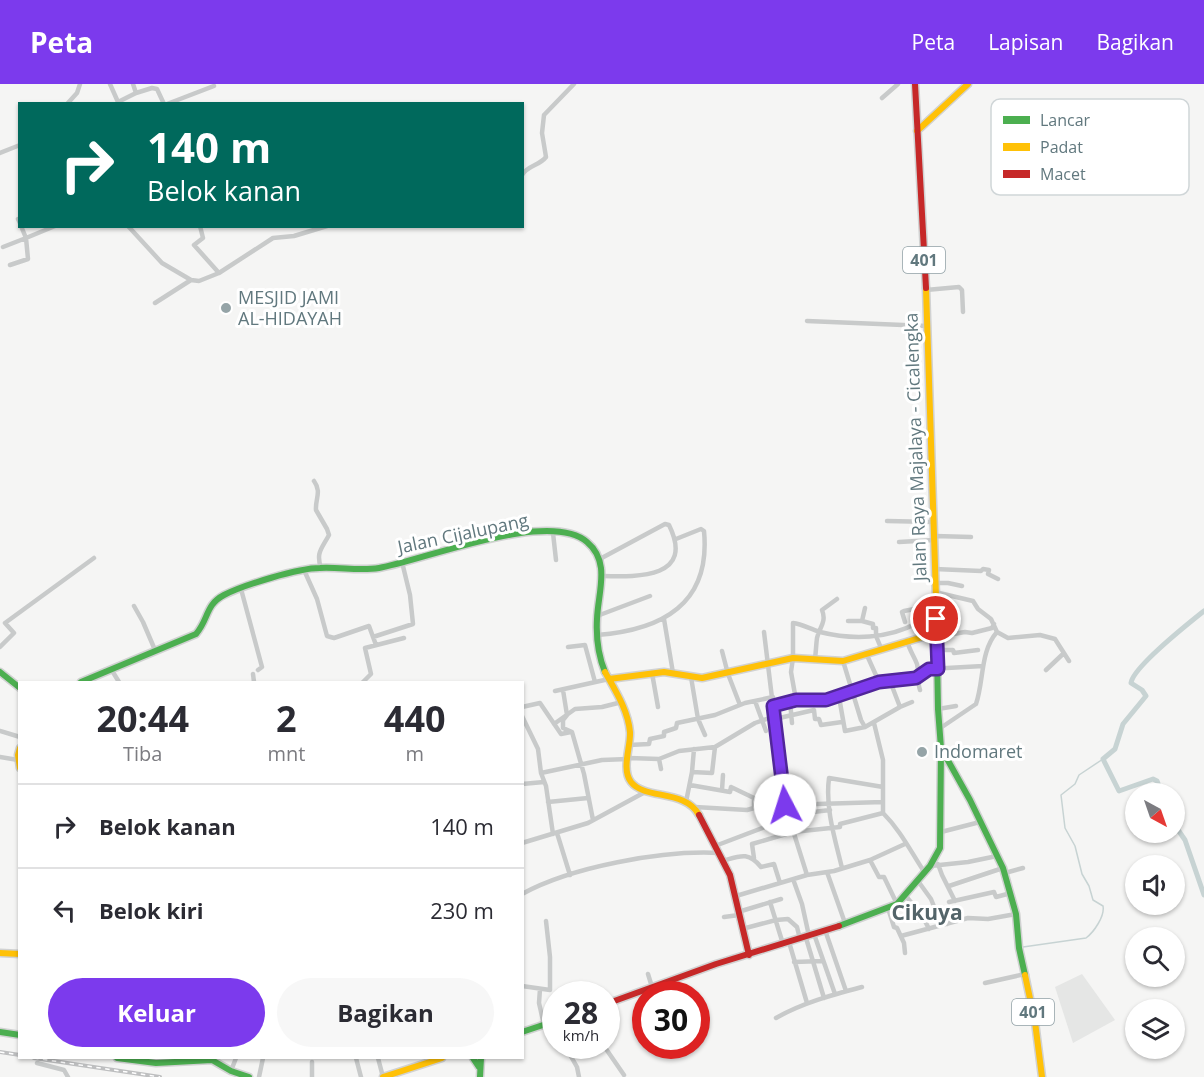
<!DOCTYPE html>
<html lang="id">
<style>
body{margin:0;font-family:"Open Sans",sans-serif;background:#f7f7f7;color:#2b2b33;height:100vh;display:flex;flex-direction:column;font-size:22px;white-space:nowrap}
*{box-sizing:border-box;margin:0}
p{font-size:20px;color:#7c7c81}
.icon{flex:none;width:33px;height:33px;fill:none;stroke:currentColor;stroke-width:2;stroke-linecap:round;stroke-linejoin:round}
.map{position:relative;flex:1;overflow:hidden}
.drawer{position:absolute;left:18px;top:597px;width:506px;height:378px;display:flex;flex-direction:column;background:#fff;border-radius:0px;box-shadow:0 2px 4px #0004}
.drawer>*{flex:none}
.guide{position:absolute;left:18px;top:18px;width:506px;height:126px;border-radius:0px;box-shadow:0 2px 4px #0004;background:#00695c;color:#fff;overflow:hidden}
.needle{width:39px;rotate:140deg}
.controls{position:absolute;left:1125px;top:699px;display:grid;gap:12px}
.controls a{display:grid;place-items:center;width:60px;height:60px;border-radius:50%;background:#fff;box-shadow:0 2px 4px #0004;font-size:30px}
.speed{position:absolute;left:542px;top:897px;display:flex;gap:12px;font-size:30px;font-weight:700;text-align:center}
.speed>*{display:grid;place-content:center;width:78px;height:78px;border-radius:50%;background:#fff;box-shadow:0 2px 4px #0004;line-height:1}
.speed small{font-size:15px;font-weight:400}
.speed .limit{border:9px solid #d22;background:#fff;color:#111}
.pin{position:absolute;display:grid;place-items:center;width:51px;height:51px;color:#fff;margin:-26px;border:3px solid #fff;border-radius:50%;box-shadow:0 2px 6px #0007}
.me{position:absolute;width:66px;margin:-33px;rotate:355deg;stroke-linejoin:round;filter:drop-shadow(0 0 4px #0008)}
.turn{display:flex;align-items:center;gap:21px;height:126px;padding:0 30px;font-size:27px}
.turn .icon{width:78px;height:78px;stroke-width:2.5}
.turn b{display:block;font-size:42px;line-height:51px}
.eta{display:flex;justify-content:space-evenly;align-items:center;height:102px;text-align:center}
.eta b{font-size:36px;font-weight:700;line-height:42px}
.primary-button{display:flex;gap:12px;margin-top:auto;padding:12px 30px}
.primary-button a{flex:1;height:69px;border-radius:36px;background:#7c3aed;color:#fff;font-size:24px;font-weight:700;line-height:69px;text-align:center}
.primary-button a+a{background:#f7f7f7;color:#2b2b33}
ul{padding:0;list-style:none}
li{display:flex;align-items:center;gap:18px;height:84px;padding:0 30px;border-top:2px solid #e1e1e2}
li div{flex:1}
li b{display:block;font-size:22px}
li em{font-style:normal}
header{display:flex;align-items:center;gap:36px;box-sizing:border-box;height:84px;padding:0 30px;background:#7c3aed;color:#fff}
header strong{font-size:28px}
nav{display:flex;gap:33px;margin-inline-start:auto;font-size:21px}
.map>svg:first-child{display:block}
.built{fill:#e5e6e5}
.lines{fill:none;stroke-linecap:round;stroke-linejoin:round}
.stream{stroke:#c7d3d3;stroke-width:1.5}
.canal{stroke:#c7d3d3;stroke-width:5}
.fast-casing{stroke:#d1d2d2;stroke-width:9}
.slow-casing{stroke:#d1d2d2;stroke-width:9}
.jam-casing{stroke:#d1d2d2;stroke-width:9}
.street{stroke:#c8caca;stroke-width:4.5}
.fast{stroke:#4caf50;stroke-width:6}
.slow{stroke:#ffc107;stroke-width:6}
.jam{stroke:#c62828;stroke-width:6}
.rail-casing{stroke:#bebfc0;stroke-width:4}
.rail{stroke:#fff;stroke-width:1.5;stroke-dasharray:4.5;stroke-linecap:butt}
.route-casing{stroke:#51269a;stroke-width:15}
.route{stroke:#7c3aed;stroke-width:10}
.poi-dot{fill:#95a4a7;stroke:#fff;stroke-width:2}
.labels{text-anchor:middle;stroke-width:6;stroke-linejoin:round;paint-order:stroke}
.shield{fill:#fff;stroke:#90a0a5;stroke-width:1.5}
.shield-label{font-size:16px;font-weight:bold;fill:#61787e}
.poi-label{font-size:18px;fill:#61787e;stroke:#fff;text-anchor:start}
.street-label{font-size:18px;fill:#61787e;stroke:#fff}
.quarter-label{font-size:21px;font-weight:bold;fill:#536469;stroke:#fff}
.key{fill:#fff;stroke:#d0d6d8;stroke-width:1.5}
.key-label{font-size:16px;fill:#61787e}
</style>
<header>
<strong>Peta</strong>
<nav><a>Peta</a><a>Lapisan</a><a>Bagikan</a></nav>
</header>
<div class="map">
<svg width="1204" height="993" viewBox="0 0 1204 993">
<rect width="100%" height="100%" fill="#f5f5f4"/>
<path class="built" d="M1082,890L1115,936L1073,959L1055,903Z"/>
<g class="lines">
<path class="stream" d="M1023,863L1086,854C1094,848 1105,832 1103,822L1093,816L1089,802L1082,790L1075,762L1065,744L1061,711L1075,700L1079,691L1103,675"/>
<path class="canal" d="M1162,710L1157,697L1153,695L1119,707L1103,675L1115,665L1123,640L1146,612L1142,606L1131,599C1133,583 1189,539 1204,527
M1174,740L1185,756L1204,811"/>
<g class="fast-casing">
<path id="fast" d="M936,513L938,625L941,664L970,716L1003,784L1016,830L1019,864L1025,891
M0,588L20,604
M81,598L196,550C209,535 205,521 224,511C244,501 298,484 320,484C340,483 360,487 379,484C425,476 549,425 587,458C611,478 598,508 597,535C596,553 598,571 605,588
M839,842L897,820L930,782L940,764L941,665
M0,948L20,951
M522,948L555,937
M117,974L156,979L212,976L231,987L249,993
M473,974L479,983
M480,993L481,974"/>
</g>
<g class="slow-casing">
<path id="slow" d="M917,47L968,0
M926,204L936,513
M605,588C615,606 628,626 630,648C631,662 621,685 631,698C645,716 685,705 699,731
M609,595L664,588L702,594L793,574L843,577L936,549
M20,664L18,671L20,684
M0,869L20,870
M1025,891L1035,938L1042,993
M383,993L442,974"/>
</g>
<g class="jam-casing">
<path id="jam" d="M915,0L926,204
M699,731L730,791L749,871
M606,920L716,880L839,842"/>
</g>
<path class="street" d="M110,0L118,18L136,9
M133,0L136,9L152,4L157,5L164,20
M882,14L898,0
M67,20L77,9L80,0
M167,20L214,2
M0,69L20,61
M522,91C528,81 539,82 546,73L542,49L544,31L574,0
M18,135L20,139
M21,142L26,154L55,142
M128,142L162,179L191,196L199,197L219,189
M200,142L203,154L194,161L219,189L273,154L294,152L327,142
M3,163L26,154L28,175L10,181
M926,206L959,203L962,206L963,228
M155,219L191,196
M807,237L927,242
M314,397C322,408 315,415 316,426L327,445L329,451C321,466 316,468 321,485
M887,437L934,438
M553,449L556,476
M935,452L971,453
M899,458L934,456
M598,476L665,440L669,441C695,494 639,493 603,492
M935,485L981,487L983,485L989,486L988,490L998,495
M304,486L317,515L327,552L334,554L369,542L376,561
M935,499H948L962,502
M241,505L262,583L258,586
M935,508L973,517L978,525L991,535L997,548L1008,554L1040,551L1055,555L1069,577
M134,522L143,538L155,566
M597,532L650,512
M664,535L673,589
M848,537H862L873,540V544H876V552L881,564
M862,537L865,524
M905,538L902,528L904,527L935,521
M764,548L785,721L807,791
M597,551C662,546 711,520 704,447L701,445L676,455
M373,553L413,540L410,511L402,478
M936,553L965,548L972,549L992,544L994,540
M907,556C909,566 914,572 917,580C919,588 917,597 920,606
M0,563L14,549L5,539L94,474
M568,563L585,561L595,598
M937,566H953L954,569L978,566
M722,567L728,590L740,621
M866,569L879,598
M815,574C816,568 816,561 817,554C819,544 827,538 822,526L837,515
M843,577L861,636L865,643
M111,585L119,598
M1046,586L1064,569
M652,589L658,623
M253,590L254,598
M691,593L698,635L705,651
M890,597L900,623L912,618
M363,598L371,590L365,564L404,554
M563,606L567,631L563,636V644L572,648L584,690L593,736
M555,607L609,595
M839,613L845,647L865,643L900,623
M796,616L791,588L793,574V539C802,540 810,545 820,548C852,556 888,555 917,539
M755,617L766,647
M790,617L792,639
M773,622L796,616H827L839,613L879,598L916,594L929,585L983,582
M522,623L540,619L561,650L571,648
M938,625L956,622
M522,632L538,665L541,689L546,702L553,750
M775,635L814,626L815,635H819L821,641L842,638
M874,639L883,676V729C901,747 911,768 925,789
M554,640L575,625L602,623L622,618
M939,645L976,620C984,597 980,567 997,548
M0,647L20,653
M629,661L649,660L650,655L664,652V648L676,644L677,639L715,631L745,619L773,613
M0,673L18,676
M629,674L659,675L679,667L715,663
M659,675L661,685
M692,688L694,665
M541,689L602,676L628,675
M522,700L544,698
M690,701L730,708L731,703L754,714V718
M722,706L723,691
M548,718L588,714
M686,718L692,688L712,689L715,663L755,639L775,632
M785,721L883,718
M695,723L747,726L754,724V718L770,719L784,715
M788,731L830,726
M941,748L980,738
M557,749L570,791
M522,759L588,739L647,707
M715,762L789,734
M754,774L752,760L793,748L840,743V740L883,729
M870,776L879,793H884L897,820
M722,777C740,772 748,767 761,783L774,780L780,799
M938,780L942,791L955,817
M930,782L968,778L997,772
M842,784C835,755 825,724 829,694L883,703
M827,788L845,839
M1005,789L1023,784
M793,795L802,820L809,852
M918,797L931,815L939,835L945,834L947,840
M949,802L1003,784
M522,810C571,783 662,766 719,769
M905,811L923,833L929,845
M736,812L807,791L834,787L870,776L905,760
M770,818L783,860
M949,818L994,808L996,813L1011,809
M888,824L894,843L897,844L904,859L905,869
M738,828L781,815
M724,833L739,831
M742,845L776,836L788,835L797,843L800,855
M825,846L846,907
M814,850L835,910
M901,852L968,834L988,835L1016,830
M806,854L824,914
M789,858L807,919
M794,878L823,877
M648,890L652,903
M985,899L1025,890
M522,902L550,906V873L546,837
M540,905L539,919L544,941
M776,934C802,919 832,911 862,903
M565,962L577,983L579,993
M604,962L624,991
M356,974L361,993
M378,974L383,993
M312,978V993
M37,979L64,986L68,993
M231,987L236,974
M259,993L263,974"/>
<use href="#fast" class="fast"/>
<use href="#slow" class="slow"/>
<use href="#jam" class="jam"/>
<g class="rail-casing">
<path id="rail" d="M0,968L20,971
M34,974L160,993"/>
</g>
<use href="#rail" class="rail"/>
</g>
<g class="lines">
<g class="route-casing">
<path id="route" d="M785,721L773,622L796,616H826L879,598L916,594L929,585H938L936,535"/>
</g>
<use href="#route" class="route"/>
</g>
<g class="poi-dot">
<circle cx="226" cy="224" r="6"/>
<circle cx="922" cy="668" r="6"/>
</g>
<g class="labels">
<g class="shield">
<rect x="903" y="163" width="42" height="26" rx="4.5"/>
<rect x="1012" y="915" width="42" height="26" rx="4.5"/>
</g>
<g class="shield-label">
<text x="924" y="182">401</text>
<text x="1033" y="934">401</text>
</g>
<g class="poi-label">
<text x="238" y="220">MESJID JAMI<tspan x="238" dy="21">AL-HIDAYAH</tspan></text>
<text x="934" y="674">Indomaret</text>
</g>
<g class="street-label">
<text transform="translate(916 363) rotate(-92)" y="6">Jalan Raya Majalaya - Cicalengka</text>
<text transform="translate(463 450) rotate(-12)" y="6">Jalan Cijalupang</text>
</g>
<g class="quarter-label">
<text x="927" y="836">Cikuya</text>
</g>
</g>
<rect x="991" y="15" width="198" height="96" rx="9" class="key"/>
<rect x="1003" y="32" width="27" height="8" fill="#4caf50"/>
<rect x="1003" y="59" width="27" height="8" fill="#ffc107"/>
<rect x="1003" y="86" width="27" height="8" fill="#c62828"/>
<g class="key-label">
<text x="1040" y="42">Lancar</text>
<text x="1040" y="69">Padat</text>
<text x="1040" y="96">Macet</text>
</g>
</svg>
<div class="controls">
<a><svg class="needle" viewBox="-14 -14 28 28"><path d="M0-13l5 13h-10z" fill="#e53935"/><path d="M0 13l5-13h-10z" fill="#7c7c81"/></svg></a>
<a><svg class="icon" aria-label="sound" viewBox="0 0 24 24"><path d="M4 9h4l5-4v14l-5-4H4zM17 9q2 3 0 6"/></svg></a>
<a><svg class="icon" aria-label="search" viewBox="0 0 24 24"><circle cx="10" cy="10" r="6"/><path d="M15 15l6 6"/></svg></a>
<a><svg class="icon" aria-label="layers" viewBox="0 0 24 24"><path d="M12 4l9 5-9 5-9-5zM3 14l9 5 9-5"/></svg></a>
</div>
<div class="speed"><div>28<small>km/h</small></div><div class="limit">30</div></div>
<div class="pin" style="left:936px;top:535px;background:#d93025"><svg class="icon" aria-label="arrive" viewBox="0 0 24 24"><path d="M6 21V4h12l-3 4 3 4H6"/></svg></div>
<svg class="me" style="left:785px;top:721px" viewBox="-20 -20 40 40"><circle r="19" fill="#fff"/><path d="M0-13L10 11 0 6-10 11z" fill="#7c3aed"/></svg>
<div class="guide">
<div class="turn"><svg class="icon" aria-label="right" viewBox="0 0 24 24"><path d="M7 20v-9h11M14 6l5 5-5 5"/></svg><div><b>140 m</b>Belok kanan</div></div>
</div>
<section class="drawer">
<div class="eta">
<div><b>20:44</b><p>Tiba</p></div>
<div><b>2</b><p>mnt</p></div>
<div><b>440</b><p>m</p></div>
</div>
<ul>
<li><svg class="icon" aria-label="right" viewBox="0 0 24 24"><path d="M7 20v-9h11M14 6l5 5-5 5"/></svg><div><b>Belok kanan</b></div><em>140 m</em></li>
<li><svg class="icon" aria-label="left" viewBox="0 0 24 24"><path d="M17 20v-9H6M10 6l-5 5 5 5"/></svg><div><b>Belok kiri</b></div><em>230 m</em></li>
</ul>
<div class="primary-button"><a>Keluar</a><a>Bagikan</a></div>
</section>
</div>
